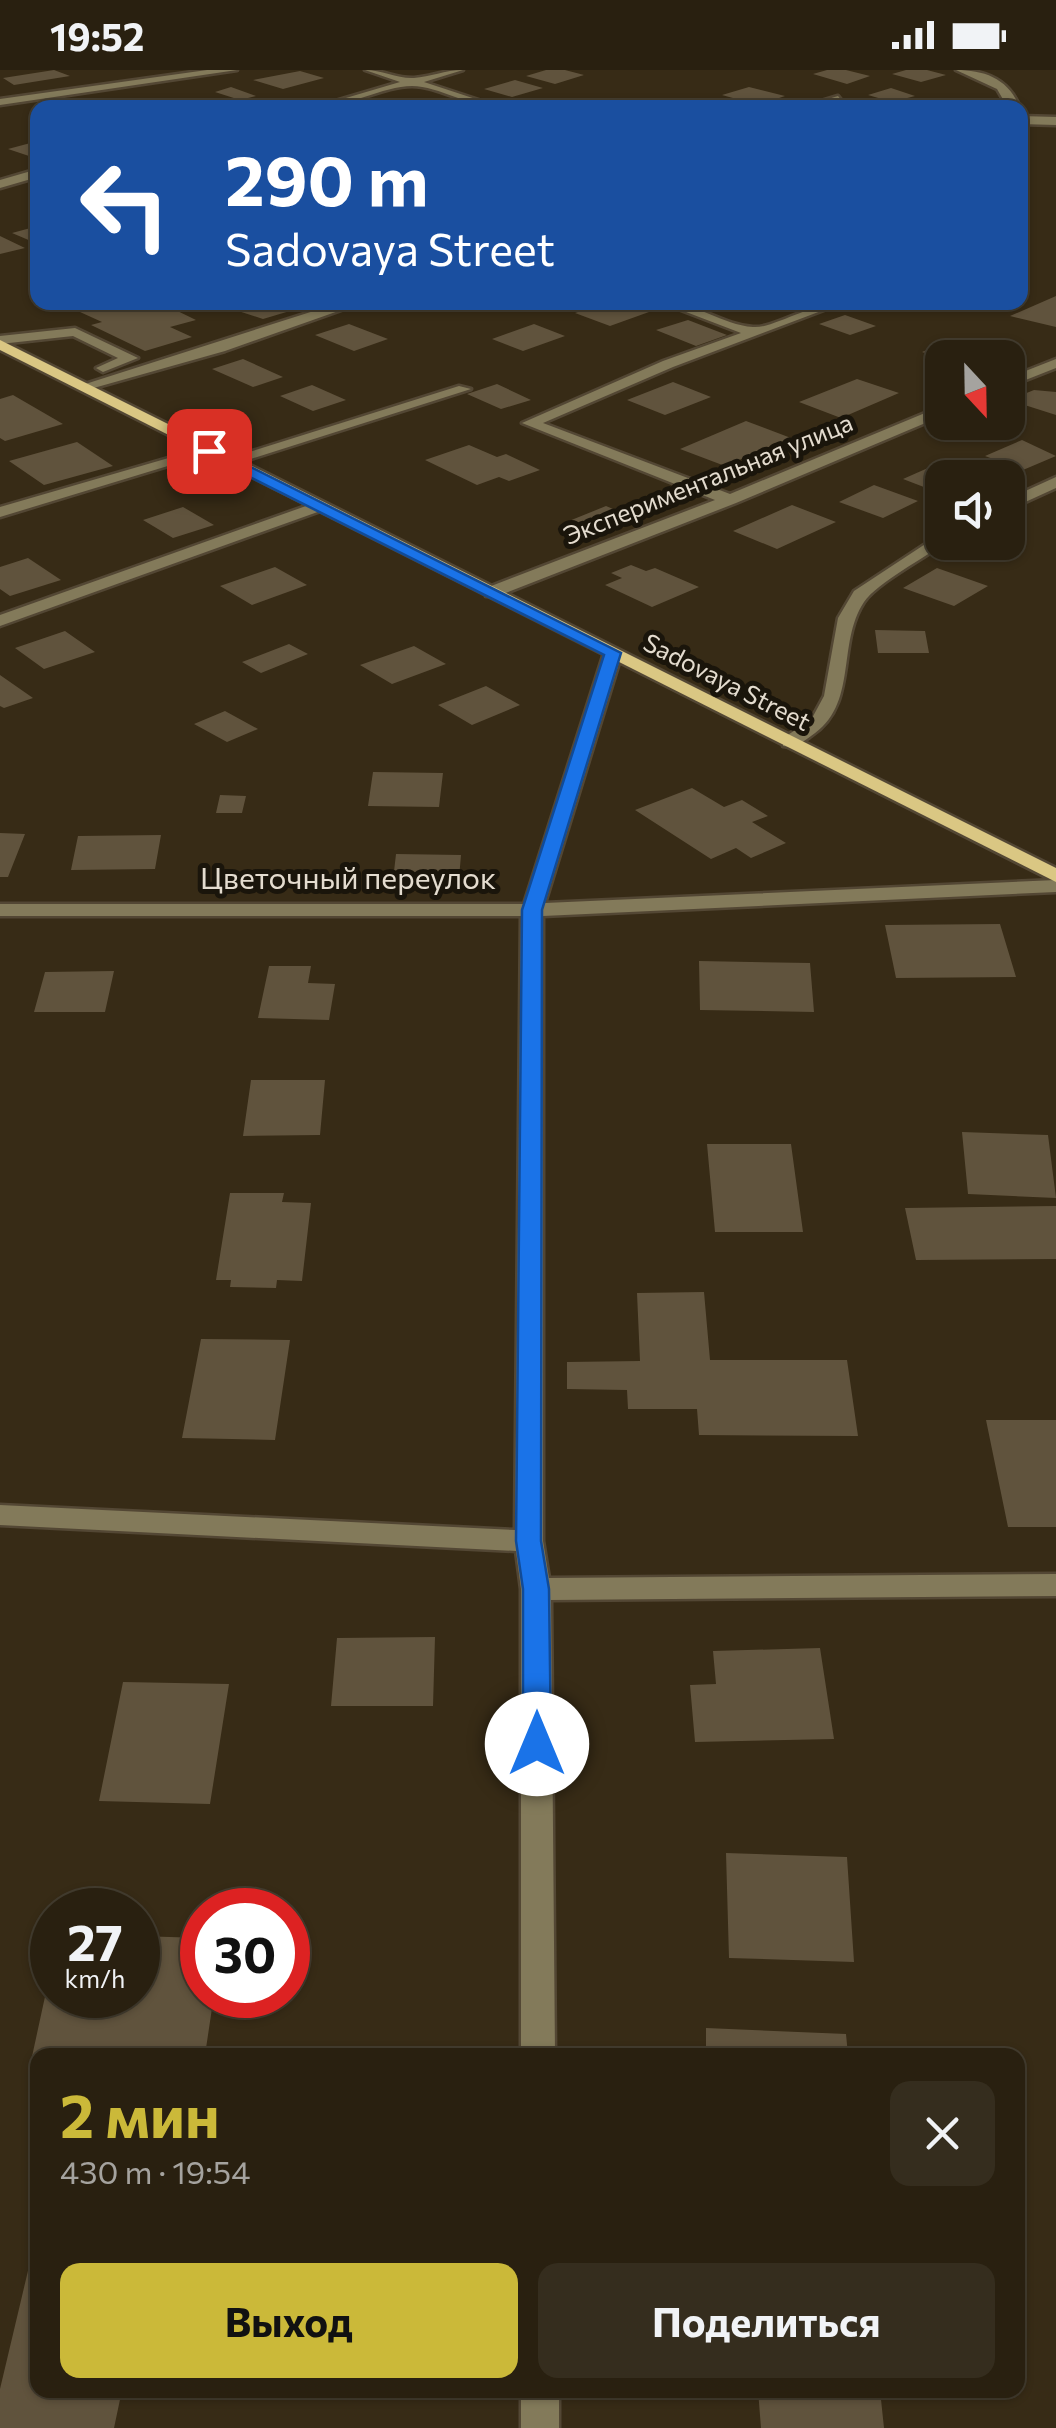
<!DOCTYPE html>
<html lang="ru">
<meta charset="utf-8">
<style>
body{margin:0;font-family:Commissioner,sans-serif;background:#352d1e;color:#f1f3f6;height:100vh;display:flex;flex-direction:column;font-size:38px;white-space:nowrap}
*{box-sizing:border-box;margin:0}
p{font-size:32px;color:#a5a39f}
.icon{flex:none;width:55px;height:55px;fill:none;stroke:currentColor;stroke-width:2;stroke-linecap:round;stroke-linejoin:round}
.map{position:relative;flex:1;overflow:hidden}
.drawer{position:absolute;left:30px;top:1978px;width:995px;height:350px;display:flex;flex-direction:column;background:#292010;border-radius:20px;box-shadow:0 2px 8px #0004,0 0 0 2px #453e30}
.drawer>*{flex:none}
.top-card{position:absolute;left:30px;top:30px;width:998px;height:210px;border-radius:20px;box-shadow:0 2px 8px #0004,0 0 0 2px #453e30;background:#1a4fa0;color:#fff;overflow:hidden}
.needle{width:65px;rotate:158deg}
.buttons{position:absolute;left:925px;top:270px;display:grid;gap:20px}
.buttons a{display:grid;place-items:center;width:100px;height:100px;border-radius:20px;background:#292010;box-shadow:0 2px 8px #0004,0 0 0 2px #453e30;font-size:50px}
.speed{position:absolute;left:30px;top:1818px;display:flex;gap:20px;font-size:50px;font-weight:700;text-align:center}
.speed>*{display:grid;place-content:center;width:130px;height:130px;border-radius:50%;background:#292010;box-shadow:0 2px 8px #0004,0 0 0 2px #453e30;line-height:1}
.speed small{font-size:25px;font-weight:400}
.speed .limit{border:15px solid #d22;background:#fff;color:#111}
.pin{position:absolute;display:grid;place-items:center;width:85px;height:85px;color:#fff;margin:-42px;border-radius:20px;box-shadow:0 5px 15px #0006}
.me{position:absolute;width:110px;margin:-55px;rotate:0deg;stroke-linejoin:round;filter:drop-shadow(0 0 8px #0008)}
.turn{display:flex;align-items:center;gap:35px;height:210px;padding:0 30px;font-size:45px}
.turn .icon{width:130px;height:130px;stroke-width:2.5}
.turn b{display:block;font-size:70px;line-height:85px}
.round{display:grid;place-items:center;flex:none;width:105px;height:105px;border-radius:20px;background:#352d1e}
.summary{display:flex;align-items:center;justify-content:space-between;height:170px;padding:0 30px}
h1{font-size:60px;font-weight:700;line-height:75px;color:#cbb939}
.action{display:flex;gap:20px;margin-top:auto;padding:20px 30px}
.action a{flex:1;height:115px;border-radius:20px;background:#cbb939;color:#111;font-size:40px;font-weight:700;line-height:115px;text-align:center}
.action a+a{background:#352d1e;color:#f1f3f6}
.status{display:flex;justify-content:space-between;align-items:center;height:70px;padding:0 50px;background:#292010;direction:ltr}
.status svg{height:28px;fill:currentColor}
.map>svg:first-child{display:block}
.building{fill:#60533d}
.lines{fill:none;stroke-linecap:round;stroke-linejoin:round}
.minor-casing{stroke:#534734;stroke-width:5}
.major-casing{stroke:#534734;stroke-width:5}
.minor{fill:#837a5a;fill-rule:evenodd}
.major{fill:#dac783;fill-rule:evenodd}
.route{fill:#1a73e8;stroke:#114b97;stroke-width:2.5}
.labels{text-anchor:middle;stroke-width:10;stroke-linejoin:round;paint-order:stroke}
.far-street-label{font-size:25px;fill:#e4dccf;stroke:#1a150b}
.street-label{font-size:30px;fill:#e4dccf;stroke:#1a150b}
</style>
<div class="status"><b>19:52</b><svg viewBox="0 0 49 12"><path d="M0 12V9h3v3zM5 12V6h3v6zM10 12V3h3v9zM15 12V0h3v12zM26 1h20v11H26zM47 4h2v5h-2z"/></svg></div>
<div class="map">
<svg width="1056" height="2358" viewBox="0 0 1056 2358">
<rect width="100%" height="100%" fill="#372b16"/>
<path class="building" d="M54,0L70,6L14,15L3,8Z
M546,0H565L584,5L555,14L526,6Z
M827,0H846L870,6L847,14L813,4Z
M906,0H927L946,5L921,12L892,4Z
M300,1L324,8L283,19L253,10Z
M515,10L543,18L512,27L484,19Z
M231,17L256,26L240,30L215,22Z
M749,17L785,26L758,35L722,25Z
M891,18L915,26L892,32L868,25Z
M38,71V84L29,86L8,79Z
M38,156V174L12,163Z
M0,166L25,178L0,184Z
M1056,226V257L1010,246Z
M113,232H159L196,250L170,257L192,267L145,281L91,255L102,252L80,242Z
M249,232H304L310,235L263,249L229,238Z
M604,233L615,237L624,233L649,242L610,256L575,243Z
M845,245L876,256L850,265L819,254Z
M688,250L727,265L696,276L656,260Z
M349,254L388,269L354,281L315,265Z
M534,254L565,266L523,281L492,269Z
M955,268L996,282L983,288L942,289L922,282Z
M243,289L283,307L253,317L212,299Z
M857,309L899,323L841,348L799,332Z
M673,312L711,327L665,345L627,330Z
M497,314L531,330L501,339L467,324Z
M312,315L346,330L313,341L280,326Z
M1034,320L1056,322V345L1009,330Z
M13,325L63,354L5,371L0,368V329Z
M746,351L791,368L725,396L680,379Z
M1022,370L1056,386L1023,400L985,386Z
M77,372L113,396L44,415L9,391Z
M469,375L497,387L506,384L540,400L509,411L499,407L477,415L425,390Z
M946,390L994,407V408H942V424L903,409Z
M874,415L918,431L883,448L839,432Z
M792,435L836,452L777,479L733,461Z
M606,436L637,449L599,465L569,451Z
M183,437L214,455L173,468L143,450Z
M28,488L61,510L10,526L0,519V497Z
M631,495L646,501L655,498L699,517L652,537L605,515L622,508L611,503Z
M275,497L307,515L252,535L220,516Z
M937,498L988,516L954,536L903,518Z
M875,560L925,561L929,583H878Z
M65,561L95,582L44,599L15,578Z
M289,574L308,584L261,603L242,592Z
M414,576L446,594L392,614L360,595Z
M0,605L33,628L4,638L0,636Z
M486,616L520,635L472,655L438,635Z
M225,641L258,659L227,672L194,654Z
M373,702L443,703L439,737L368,736Z
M692,718L724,737L742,730L768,746L752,752L786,773L751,788L736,778L711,789L635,740Z
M220,725L246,726L242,743H216Z
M0,763L25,764L8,807H0Z
M161,765L155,799L71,800L78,766Z
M396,784L461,785L458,820L392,819Z
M1000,854L1016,907L896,908L885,855Z
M699,891L810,893L814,942L700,940Z
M269,896H311L308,913L335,914L329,950L258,948Z
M114,901L105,942H34L45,902Z
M251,1010H325L320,1065L243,1066Z
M962,1062L1048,1065L1056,1128L968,1124Z
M707,1074H791L803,1162H715Z
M230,1123H284L282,1132L311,1133L302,1211L277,1210L276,1218L230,1217L231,1210H216Z
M1056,1136V1189L916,1190L905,1138Z
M704,1222L710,1290H847L858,1366L699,1365L697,1339H628L627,1320L567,1319V1292L640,1291L637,1223Z
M201,1269L290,1270L275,1370L182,1368Z
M986,1350H1056V1457H1008Z
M435,1567L433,1636H331L337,1568Z
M820,1578L834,1669L695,1672L690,1615L716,1614L713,1581Z
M123,1612L229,1614L210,1734L99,1731Z
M726,1783L847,1787L854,1892L729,1888Z
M138,1866L202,1868V1925H214L205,1985H38V2005H28L51,1899L52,1925H138Z
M706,1958L846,1964L848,1985H706Z
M36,2167L38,2320H122L114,2358H0V2319Z
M758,2320H880L884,2358H761Z"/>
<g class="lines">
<g class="minor-casing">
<path id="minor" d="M207,0H237L0,35V29Z
M365,0C382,0 398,9 414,8C430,7 445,0 463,0L424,12L503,38C470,38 439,16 412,16C383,16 347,38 312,38L400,12Z
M956,0C985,0 1009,9 1020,38H1008L997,19Z
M838,26L842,31L804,38L805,36Z
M1020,46L1056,47V55L1020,54Z
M38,99V107L0,118V110Z
M1020,115L1026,119V134L1020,138Z
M342,232H364L225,281L83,321L76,317Z
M660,232C697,232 722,255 753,257C773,259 812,232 845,232L673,297L543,353L730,424L937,338L942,337V346L736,433L498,526H486V518L715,430L522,353L663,291L741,263Z
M75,258L138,288L103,302L96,298L118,288L73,266L0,274V266Z
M1056,289V298L1008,317V308Z
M459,316L471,319L235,394L221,391Z
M203,378L217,381L0,447V437Z
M1056,407V418L1008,440V429Z
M320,431L328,436L326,439L0,556V545Z
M942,463V472H946C925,488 878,512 864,532C836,574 859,635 811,666C801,673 795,678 783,676V668L811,650L824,626L838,548L854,521Z
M613,578L622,583L545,833L1056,810V822L543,846V1471L549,1508L1056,1504V1526L551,1530L555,1985H521V1519L516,1481L0,1455V1435L515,1460L521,846H0V834H524L604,583Z
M521,2320H559V2358H521Z"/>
</g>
<g class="major-casing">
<path id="major" d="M0,270L1056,798V812L0,280Z"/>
</g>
<use href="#minor" class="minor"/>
<use href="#major" class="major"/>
</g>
<path class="route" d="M209,376L621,583L542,840L541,1471L549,1519L551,1674L547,1682L537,1685L527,1682L523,1674V1519L516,1471L522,840L604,585L204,384L202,381Z"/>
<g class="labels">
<g class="far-street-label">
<text transform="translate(708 409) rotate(-22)" y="9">Экспериментальная улица</text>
<text transform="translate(727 612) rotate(27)" y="9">Sadovaya Street</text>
</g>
<g class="street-label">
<text x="348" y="819">Цветочный переулок</text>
</g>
</g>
</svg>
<div class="buttons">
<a><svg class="needle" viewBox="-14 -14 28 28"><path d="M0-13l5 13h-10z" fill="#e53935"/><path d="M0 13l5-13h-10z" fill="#a5a39f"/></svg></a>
<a><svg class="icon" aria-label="sound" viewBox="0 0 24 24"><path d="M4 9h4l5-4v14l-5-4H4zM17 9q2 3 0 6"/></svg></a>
</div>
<div class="speed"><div>27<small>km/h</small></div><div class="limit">30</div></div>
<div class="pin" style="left:209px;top:381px;background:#d93025"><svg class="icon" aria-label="arrive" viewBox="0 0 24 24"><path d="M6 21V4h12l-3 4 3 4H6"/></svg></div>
<svg class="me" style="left:537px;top:1674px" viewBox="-20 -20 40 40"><circle r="19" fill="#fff"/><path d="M0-13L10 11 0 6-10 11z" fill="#1a73e8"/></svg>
<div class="top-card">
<div class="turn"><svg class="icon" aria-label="left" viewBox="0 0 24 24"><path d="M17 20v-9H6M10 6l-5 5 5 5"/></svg><div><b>290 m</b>Sadovaya Street</div></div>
</div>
<section class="drawer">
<div class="summary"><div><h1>2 мин</h1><p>430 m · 19:54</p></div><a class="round"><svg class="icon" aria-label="close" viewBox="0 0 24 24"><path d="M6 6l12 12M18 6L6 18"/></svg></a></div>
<div class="action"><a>Выход</a><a>Поделиться</a></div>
</section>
</div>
